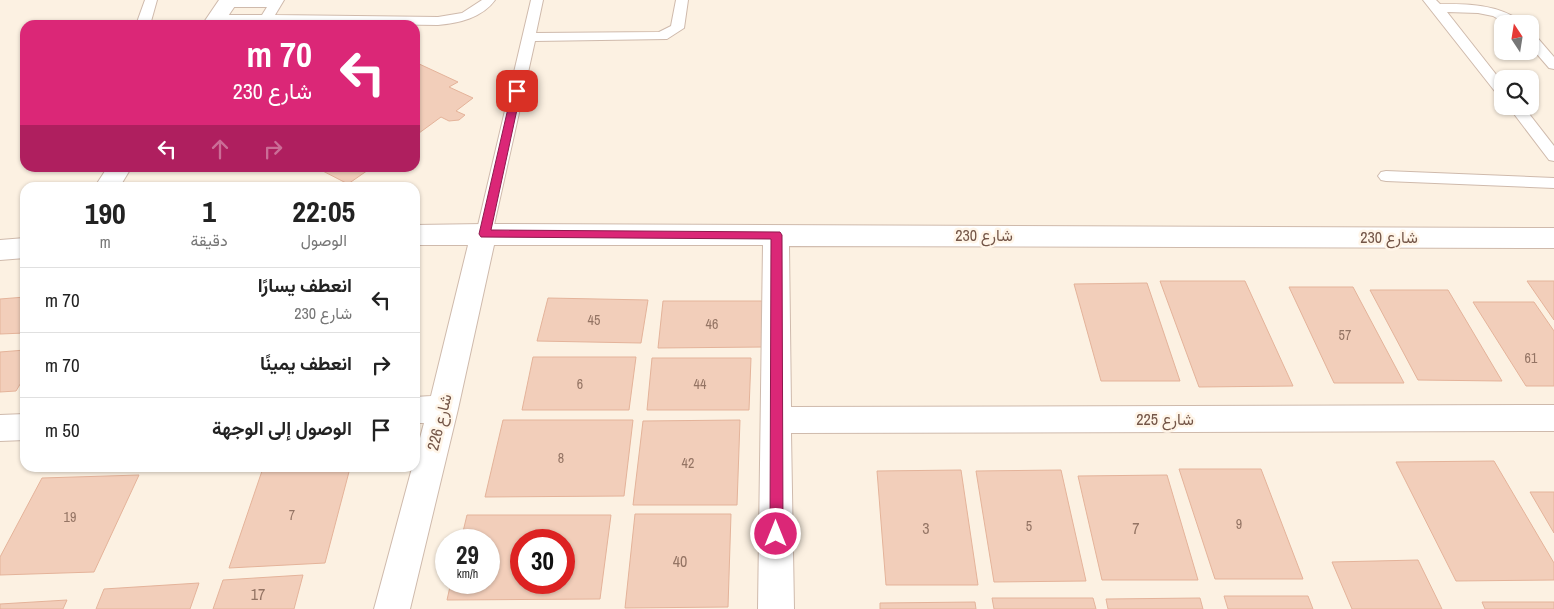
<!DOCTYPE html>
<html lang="ar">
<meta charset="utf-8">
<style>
body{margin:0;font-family:"Archivo Narrow",Vazirmatn,sans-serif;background:#f2f2f2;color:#222;direction:rtl;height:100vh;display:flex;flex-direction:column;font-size:19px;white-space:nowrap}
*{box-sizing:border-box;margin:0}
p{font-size:16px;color:#767676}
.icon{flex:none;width:28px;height:28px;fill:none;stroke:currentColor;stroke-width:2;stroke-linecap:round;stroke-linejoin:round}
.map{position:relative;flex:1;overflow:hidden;direction:ltr}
.sheet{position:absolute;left:20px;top:182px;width:400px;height:290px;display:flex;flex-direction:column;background:#fff;border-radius:15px;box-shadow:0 1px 4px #0004;direction:rtl}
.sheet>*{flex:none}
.hud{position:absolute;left:20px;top:20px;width:400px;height:152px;border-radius:15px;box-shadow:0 1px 4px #0004;direction:rtl;background:#db2777;color:#fff;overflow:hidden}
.needle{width:32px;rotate:348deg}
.fabs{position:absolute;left:1494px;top:15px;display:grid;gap:10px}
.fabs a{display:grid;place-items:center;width:45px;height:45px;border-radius:10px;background:#fff;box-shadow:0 1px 4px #0004;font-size:25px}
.speed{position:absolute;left:435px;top:529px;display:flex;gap:10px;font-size:25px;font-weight:700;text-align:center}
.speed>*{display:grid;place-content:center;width:65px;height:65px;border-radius:50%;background:#fff;box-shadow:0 1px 4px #0004;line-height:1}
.speed small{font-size:12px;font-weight:400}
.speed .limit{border:8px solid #d22;background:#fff;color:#111}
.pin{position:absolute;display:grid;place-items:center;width:42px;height:42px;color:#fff;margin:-21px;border-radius:10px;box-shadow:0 2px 8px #0006}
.me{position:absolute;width:55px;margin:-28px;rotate:0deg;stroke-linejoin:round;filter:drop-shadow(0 0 4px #0008)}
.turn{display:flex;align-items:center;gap:18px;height:105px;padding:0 25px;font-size:22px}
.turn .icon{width:65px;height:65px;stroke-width:2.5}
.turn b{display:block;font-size:35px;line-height:42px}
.lanes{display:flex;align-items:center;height:48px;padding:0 25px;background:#0003;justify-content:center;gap:25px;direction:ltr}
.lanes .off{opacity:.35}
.eta{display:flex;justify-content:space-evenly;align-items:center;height:85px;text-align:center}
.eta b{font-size:30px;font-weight:800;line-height:35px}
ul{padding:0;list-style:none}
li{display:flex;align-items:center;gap:15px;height:65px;padding:0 25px;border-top:1px solid #e0e0e0}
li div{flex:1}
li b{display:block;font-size:19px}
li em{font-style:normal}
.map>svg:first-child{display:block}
.building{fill:#f2ceba;stroke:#e4b39a;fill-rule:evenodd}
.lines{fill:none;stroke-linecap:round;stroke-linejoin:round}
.service-casing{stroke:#cfbaac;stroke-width:2}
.minor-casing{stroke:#cfbaac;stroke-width:2}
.service{fill:#fff;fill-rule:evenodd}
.minor{fill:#fff;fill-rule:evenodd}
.route{fill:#db2777;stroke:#8e194d}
.labels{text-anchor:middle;stroke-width:5;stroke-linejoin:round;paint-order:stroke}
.number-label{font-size:14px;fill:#947464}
.street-label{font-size:16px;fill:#745648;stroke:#fff5e8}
.near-number-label{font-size:16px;fill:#947464}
</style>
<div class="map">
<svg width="1554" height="609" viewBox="0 0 1554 609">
<rect width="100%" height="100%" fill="#fcf1e2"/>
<path class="building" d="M415,62L458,82L449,87L473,98L456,111L465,115L459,120L449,121L441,117L415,136Z
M317,168H371L348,184Z
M1160,281H1245L1293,386L1199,387Z
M1527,281H1554V320Z
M1147,283L1180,381H1101L1074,284Z
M1289,287H1353L1404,383H1334Z
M1370,290H1448L1502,381L1418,380Z
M25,297V333L0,334V299Z
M548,298L648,300L641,343L537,341Z
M663,301H763V347L658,348Z
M1473,302H1534L1554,331V386H1526Z
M25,350V376L16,391L0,392V352Z
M533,357H636L629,410H522Z
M652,358H751L749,410H647Z
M503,420H633L624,496L485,497Z
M740,420L737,505H633L643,421Z
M1494,461L1554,563V580L1456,581L1396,462Z
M263,468H350L325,563L229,568Z
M1179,469H1261L1303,579H1215Z
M961,470L978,585H886L877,471Z
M1061,470L1086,581L994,582L976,471Z
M139,475L94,572L0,575V557L42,478Z
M1167,475L1198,580H1102L1078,476Z
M1530,492H1554V533Z
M635,514H731L728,607L625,608Z
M467,515H611L600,599L447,600L451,582H489V540H461ZM521,540H564V582H521Z
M1418,560L1442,609H1352L1332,562Z
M303,575L294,609H213L223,580Z
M199,583L190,609H96L104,589Z
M1224,596H1308L1313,609H1228Z
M992,598H1093L1096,609H994Z
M1200,598L1203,609H1108L1106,599Z
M67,600L63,609H0V604Z
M975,602L976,609H880V603Z
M1482,602H1554V609H1485Z"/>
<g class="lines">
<g class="service-casing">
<path id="service" d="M145,0H157L150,25H136Z
M222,0H284L275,15L438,17L462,13L482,0H495C482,18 459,23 438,25L211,22L210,19L211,16L216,15H262L267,7H227L222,6L221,3Z
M531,0H543L536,33L659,32L671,26L676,0H688L684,28L667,39L535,41L492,234L490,238L484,240L478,238L476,234Z
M1423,0H1436L1440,4C1469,4 1496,4 1521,21L1522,24H1507L1493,16L1478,13L1447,12L1502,82V95L1497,94Z
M1530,34L1535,35L1554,57V69L1549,68L1530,46Z
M1508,106H1523L1554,146V161L1549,160Z
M1386,171L1554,178V188L1386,181L1381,180L1378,176L1381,172Z"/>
</g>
<g class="minor-casing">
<path id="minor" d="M219,0H239L222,25H202Z
M107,168H131L119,188H94Z
M484,224L1554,228V248L789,246L791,407L1554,405V431L791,433L794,609H758L763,245H494L458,409L410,609H374L412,468H415V457L424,423H415V397L431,396L468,245H415V225Z
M25,238V258L0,260V240Z
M25,414V440L0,441V415Z"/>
</g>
<use href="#service" class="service"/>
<use href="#minor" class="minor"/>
</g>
<path class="route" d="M517,88L521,91L491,230L780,232L782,235L783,534L781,538L776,540L772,538L770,534L771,239L481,237L479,234L512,91Z"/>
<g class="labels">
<g class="number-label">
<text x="594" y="325">45</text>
<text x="712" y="329">46</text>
<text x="1345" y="340">57</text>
<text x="1531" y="363">61</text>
<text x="580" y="389">6</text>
<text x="700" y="389">44</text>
<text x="561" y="463">8</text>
<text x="688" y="468">42</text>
<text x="292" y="520">7</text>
<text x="70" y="522">19</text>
<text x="1239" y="529">9</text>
<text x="1029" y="531">5</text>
</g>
<g class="street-label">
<text x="984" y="241">شارع 230</text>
<text x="1389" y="243">شارع 230</text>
<text x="1165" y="425">شارع 225</text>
<text transform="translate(439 422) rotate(-76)" y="6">شارع 226</text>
</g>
<g class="near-number-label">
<text x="926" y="534">3</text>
<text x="1136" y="534">7</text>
<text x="680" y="567">40</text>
<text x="258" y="600">17</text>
</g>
</g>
</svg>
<div class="fabs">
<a><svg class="needle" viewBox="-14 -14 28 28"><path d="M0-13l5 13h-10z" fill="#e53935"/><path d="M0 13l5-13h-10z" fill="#767676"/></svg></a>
<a><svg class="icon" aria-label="search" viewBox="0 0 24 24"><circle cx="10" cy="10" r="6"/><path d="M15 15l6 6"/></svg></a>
</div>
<div class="speed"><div>29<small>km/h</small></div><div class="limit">30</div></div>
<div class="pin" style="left:517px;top:91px;background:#d93025"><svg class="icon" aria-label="arrive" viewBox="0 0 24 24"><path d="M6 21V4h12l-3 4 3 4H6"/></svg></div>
<svg class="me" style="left:776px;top:534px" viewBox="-20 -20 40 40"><circle r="17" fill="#db2777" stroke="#fff" stroke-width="3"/><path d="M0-11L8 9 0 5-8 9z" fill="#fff"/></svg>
<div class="hud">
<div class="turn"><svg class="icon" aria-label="left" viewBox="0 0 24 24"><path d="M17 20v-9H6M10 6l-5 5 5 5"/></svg><div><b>70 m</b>شارع 230</div></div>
<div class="lanes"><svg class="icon" aria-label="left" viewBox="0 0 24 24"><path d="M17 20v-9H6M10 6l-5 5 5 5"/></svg><svg class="icon off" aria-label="ahead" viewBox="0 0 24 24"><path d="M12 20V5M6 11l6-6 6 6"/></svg><svg class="icon off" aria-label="right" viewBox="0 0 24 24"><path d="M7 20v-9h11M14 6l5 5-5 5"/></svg></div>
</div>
<section class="sheet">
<div class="eta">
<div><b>22:05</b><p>الوصول</p></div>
<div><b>1</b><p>دقيقة</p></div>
<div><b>190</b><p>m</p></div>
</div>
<ul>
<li><svg class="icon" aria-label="left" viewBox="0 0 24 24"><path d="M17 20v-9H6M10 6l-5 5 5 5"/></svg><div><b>انعطف يسارًا</b><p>شارع 230</p></div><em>70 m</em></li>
<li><svg class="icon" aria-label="right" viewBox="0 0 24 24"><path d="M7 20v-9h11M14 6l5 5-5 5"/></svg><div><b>انعطف يمينًا</b></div><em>70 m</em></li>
<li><svg class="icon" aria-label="arrive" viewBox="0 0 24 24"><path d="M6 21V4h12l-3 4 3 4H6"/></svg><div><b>الوصول إلى الوجهة</b></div><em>50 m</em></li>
</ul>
</section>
</div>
